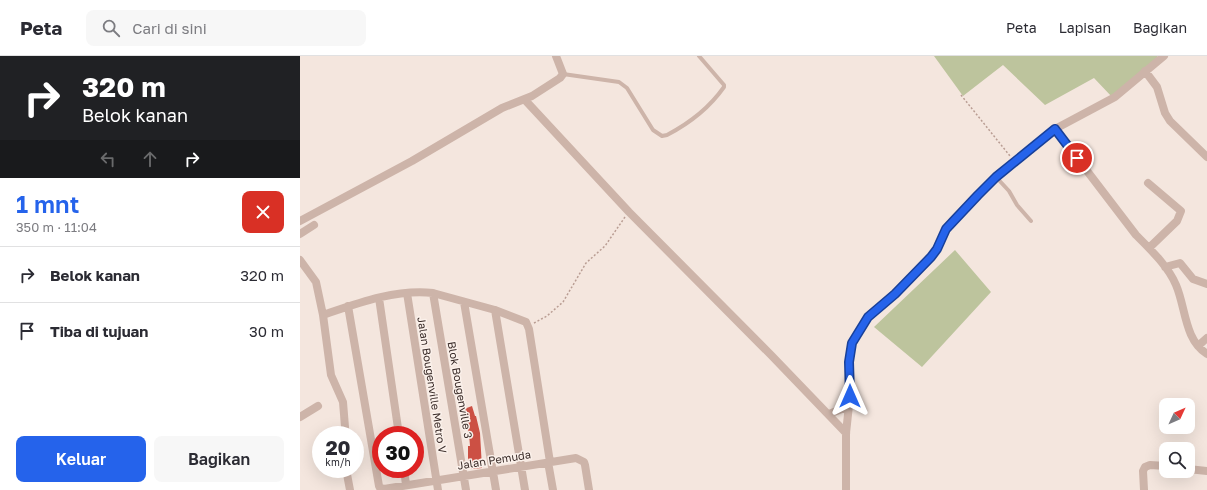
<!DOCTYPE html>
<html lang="id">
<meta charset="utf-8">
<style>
body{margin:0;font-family:"Golos Text",sans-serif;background:#f7f7f7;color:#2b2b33;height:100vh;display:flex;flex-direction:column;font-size:15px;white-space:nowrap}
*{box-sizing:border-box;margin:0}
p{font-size:13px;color:#7c7c81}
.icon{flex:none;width:22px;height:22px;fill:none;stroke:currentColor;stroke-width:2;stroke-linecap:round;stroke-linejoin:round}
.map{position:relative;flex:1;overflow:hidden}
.details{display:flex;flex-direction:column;background:#fff;width:300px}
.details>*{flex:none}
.guide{background:#202124;color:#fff;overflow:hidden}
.needle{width:26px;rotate:46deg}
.buttons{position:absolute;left:859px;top:342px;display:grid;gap:8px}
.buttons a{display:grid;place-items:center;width:36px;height:36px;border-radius:8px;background:#fff;box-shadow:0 4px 16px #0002;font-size:20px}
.speed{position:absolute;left:12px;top:370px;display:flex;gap:8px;font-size:20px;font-weight:700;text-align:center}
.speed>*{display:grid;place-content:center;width:52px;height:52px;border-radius:50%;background:#fff;box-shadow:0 4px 16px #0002;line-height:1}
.speed small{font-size:10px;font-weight:400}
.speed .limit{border:6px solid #d22;background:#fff;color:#111}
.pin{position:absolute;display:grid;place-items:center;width:34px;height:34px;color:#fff;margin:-17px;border:2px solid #fff;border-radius:50%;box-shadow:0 1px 4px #0007}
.me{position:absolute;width:44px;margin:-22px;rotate:0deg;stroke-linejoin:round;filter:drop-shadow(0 0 3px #0008)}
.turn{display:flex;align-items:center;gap:14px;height:84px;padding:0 16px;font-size:18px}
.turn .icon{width:52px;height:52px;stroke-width:2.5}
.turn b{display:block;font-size:28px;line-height:34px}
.lanes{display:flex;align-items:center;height:38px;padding:0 16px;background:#0003;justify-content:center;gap:20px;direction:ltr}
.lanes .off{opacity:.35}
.round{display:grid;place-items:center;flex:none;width:42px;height:42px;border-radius:8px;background:#f7f7f7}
.overview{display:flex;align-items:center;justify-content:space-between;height:68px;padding:0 16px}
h1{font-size:24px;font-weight:600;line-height:30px;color:#2563eb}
.button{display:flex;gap:8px;margin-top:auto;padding:8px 16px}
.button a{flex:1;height:46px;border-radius:8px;background:#2563eb;color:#fff;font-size:16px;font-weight:600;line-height:46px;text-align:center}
.button a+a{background:#f7f7f7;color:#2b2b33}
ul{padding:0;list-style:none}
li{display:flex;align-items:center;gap:12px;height:56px;padding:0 16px;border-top:1px solid #e1e1e2}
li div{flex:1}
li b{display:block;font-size:15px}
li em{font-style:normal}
header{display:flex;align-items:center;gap:24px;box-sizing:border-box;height:56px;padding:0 20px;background:#fff;border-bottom:1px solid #e1e1e2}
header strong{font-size:19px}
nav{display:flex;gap:22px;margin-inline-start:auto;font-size:14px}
.search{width:280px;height:36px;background:#f7f7f7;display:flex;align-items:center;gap:10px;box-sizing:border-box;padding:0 14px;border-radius:8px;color:#7c7c81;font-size:15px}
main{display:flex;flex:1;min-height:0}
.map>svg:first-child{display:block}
.green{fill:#bdc49d}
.building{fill:#cc5044}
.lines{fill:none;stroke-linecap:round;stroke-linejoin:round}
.path{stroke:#b99d93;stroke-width:1.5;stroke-dasharray:2 2;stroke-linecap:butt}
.lane{stroke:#cdb4a9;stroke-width:4}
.street{stroke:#cdb4a9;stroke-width:8}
.route-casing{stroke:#184099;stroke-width:10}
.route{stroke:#2563eb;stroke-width:7}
.labels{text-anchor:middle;stroke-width:3;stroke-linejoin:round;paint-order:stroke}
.street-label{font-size:11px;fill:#3a2c29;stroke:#fbf1eb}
</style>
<header>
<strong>Peta</strong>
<div class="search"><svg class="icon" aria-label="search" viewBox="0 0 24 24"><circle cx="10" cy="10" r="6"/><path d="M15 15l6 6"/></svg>Cari di sini</div>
<nav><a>Peta</a><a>Lapisan</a><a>Bagikan</a></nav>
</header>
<main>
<section class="details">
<div class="guide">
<div class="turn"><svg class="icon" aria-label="right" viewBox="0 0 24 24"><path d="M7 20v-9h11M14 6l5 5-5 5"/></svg><div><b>320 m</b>Belok kanan</div></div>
<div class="lanes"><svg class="icon off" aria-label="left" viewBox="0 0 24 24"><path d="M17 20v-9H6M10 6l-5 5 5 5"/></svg><svg class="icon off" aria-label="ahead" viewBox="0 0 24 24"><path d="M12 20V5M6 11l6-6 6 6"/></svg><svg class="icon" aria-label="right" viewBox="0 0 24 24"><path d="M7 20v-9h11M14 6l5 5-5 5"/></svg></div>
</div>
<div class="overview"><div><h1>1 mnt</h1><p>350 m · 11:04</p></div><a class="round" style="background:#d93025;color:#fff"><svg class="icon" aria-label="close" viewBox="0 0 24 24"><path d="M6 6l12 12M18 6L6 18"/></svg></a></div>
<ul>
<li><svg class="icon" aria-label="right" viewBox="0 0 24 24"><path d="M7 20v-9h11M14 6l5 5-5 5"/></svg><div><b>Belok kanan</b></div><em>320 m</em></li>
<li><svg class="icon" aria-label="arrive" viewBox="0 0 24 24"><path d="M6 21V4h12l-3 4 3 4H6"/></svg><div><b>Tiba di tujuan</b></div><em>30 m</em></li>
</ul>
<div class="button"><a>Keluar</a><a>Bagikan</a></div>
</section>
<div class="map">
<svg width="907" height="434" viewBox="0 0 907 434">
<rect width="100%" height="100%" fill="#f4e6de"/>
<path class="green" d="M634,0H857L859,3L812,41L794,22L745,49L703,9L663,40Z
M655,194L691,236L622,311L574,271Z"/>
<path class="building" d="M172,350L175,360H176L180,377L182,412L171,413L168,402V390H170L169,378L164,353Z"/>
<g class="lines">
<path class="path" d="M661,39L710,100
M234,267L247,260L263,246L286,207L305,190L325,161"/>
<path class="lane" d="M263,18L319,26L327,32L353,74L362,80L367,79C388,68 410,51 424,31V29L399,0
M696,121L709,135L717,149L731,165"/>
<path class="street" d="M845,15L857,31L865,57L870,65L907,101
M225,44L329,156L471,299L546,377
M755,73L836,179C850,193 868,210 876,229C886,252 884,283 907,298
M848,127L881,155L877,165L849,192
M0,165L112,105L202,52L232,40L260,22L263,18L256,0
M0,178L14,169
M0,204L16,226L23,259L31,319L43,346L45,371L43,379
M865,211L880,207L893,223L907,228
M107,237L138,434
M133,237L166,434
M79,242L99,379
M164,246L196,434
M48,250L79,430L80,432L84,433L276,402L284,406L285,409L289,434
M195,254L225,434
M23,259C58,247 95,233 133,237L195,254L226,266L229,273L250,406
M898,290L907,282
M529,358L549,350
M0,361L18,350
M248,406L253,434
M46,413L50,434
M104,413L106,429
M888,413L907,415
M546,434V377L550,340V298L552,287L568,261L595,237L631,201L637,193L646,173L653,164L696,121L755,73L815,41L864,0
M844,434L843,415L845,411L850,409L866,410"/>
</g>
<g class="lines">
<g class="route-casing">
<path id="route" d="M550,340L549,306L552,287L568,261L595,238L631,201L637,193L646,173L678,139L696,121L755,73L777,102"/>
</g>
<use href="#route" class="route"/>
</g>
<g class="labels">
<g class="street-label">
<text transform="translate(132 329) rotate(81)" y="4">Jalan Bougenville Metro V</text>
<text transform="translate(160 334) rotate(80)" y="4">Blok Bougenville 3</text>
<text transform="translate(194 404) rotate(-9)" y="4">Jalan Pemuda</text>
</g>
</g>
</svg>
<div class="buttons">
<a><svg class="needle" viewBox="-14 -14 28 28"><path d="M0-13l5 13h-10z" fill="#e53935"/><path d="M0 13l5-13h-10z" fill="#7c7c81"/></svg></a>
<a><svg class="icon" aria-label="search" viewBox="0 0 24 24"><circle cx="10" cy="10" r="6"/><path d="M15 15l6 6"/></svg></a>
</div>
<div class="speed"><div>20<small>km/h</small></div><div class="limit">30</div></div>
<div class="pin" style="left:777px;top:102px;background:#d93025"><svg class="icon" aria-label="arrive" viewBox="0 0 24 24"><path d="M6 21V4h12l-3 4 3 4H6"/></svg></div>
<svg class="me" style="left:550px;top:340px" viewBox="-20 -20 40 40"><path d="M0-17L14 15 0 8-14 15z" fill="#2563eb" stroke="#fff" stroke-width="4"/></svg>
</div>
</main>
